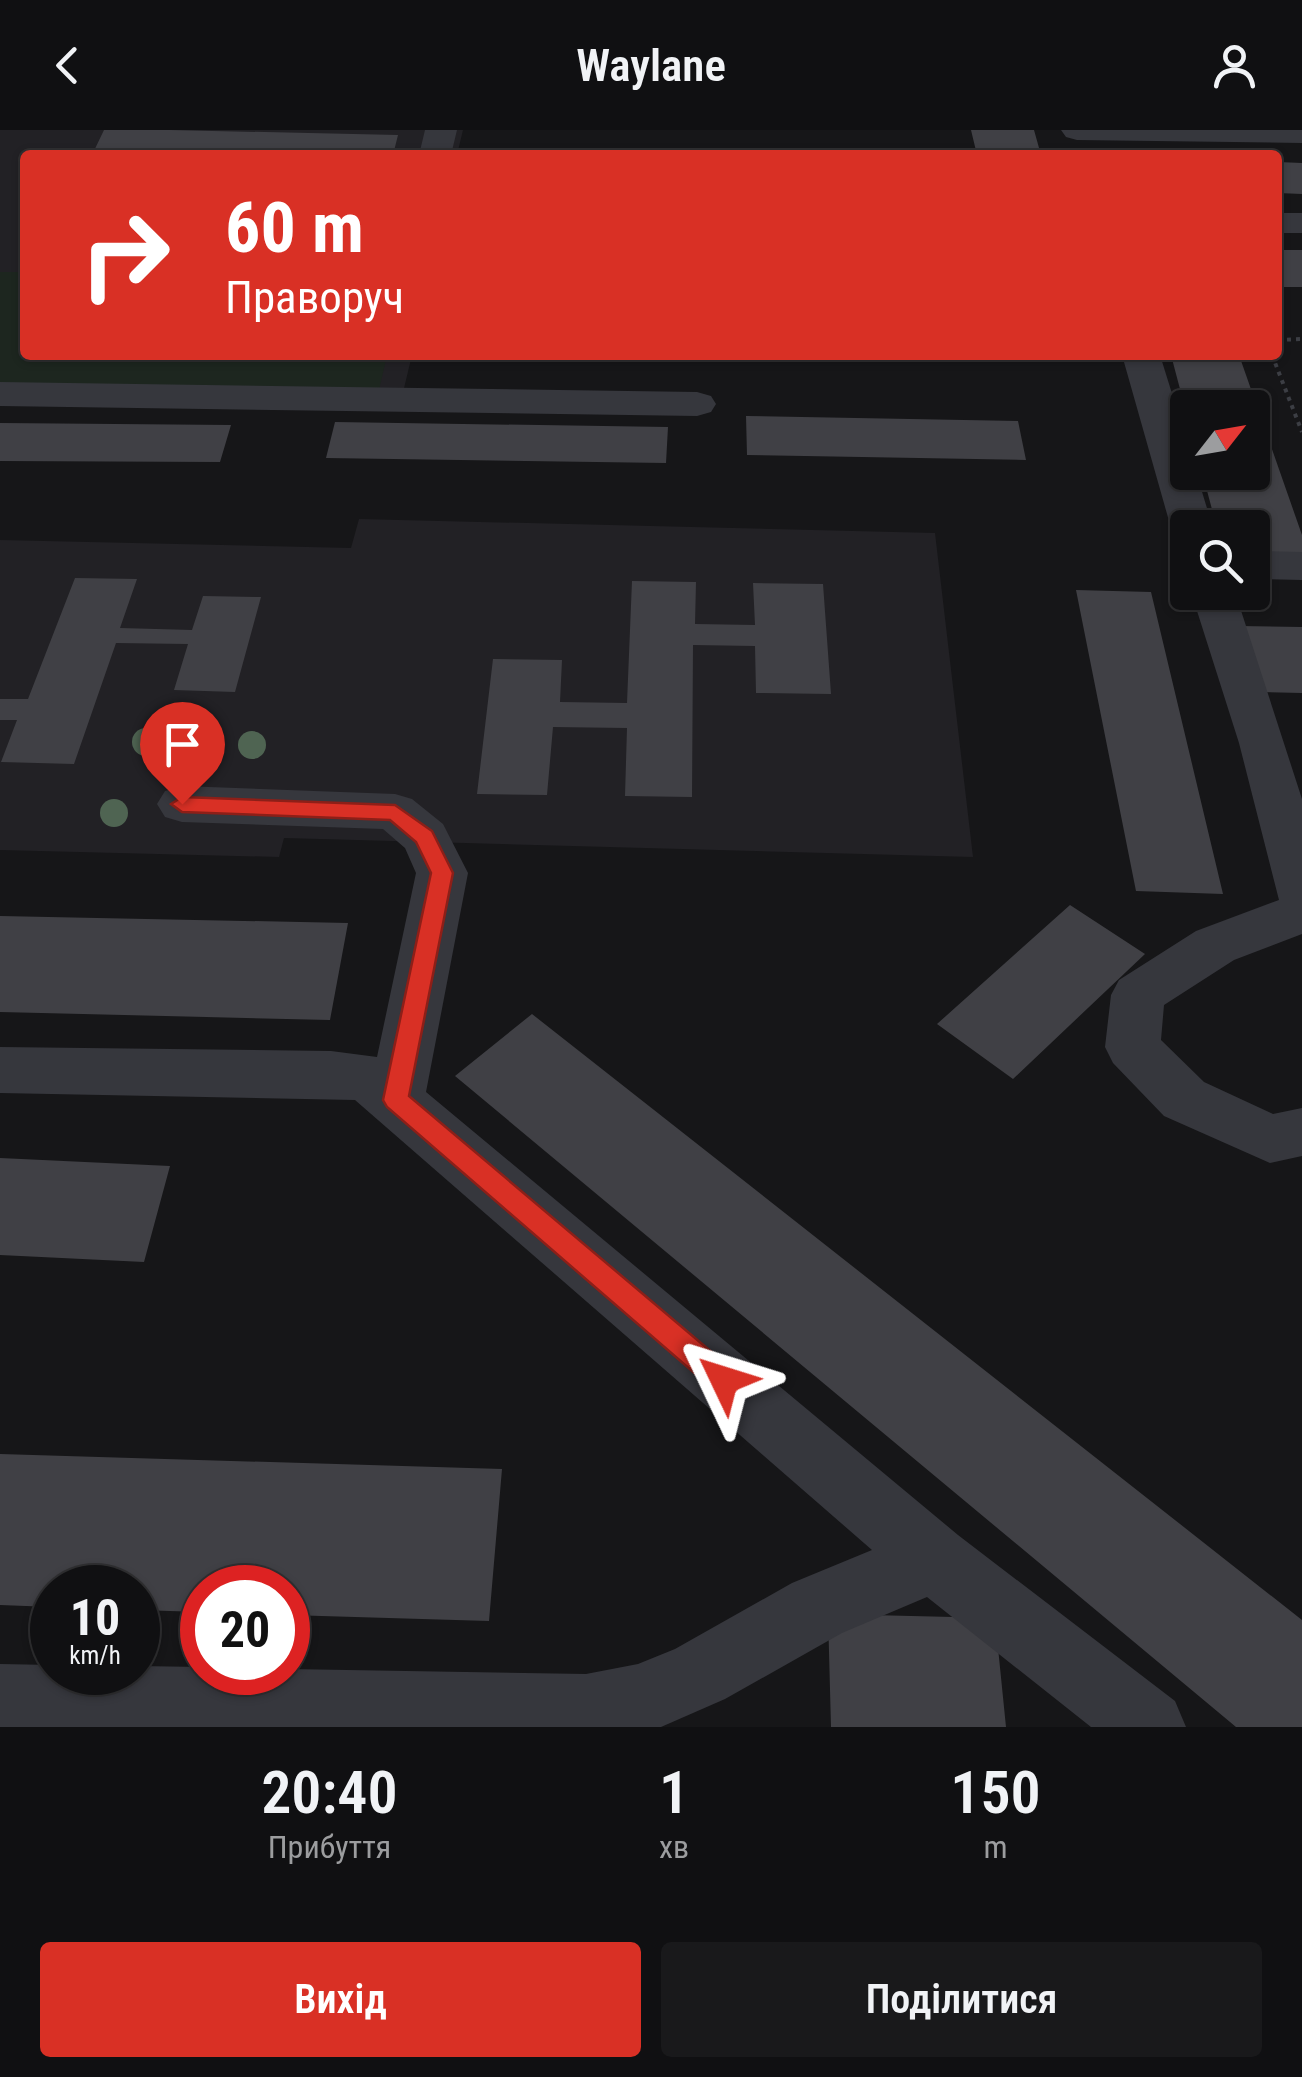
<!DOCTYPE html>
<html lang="uk">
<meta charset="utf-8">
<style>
body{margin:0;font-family:"Roboto Condensed",sans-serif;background:#19191b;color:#f1f3f6;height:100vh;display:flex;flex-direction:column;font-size:38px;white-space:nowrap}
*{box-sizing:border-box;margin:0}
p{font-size:32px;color:#9c9d9f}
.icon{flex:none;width:55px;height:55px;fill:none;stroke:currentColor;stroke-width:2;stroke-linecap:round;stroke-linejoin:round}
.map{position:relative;height:1597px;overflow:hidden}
.side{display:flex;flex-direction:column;background:#101012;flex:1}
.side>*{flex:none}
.banner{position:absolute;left:20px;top:20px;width:1262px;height:210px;border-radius:10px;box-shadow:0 2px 8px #0004,0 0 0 2px #303032;background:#d93025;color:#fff;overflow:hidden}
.needle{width:65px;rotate:59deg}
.buttons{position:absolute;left:1170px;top:260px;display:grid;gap:20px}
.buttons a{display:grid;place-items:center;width:100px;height:100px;border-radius:10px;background:#101012;box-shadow:0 2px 8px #0004,0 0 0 2px #303032;font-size:50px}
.speed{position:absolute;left:30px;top:1435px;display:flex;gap:20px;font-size:50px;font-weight:700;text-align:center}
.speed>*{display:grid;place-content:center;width:130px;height:130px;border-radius:50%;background:#101012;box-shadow:0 2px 8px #0004,0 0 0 2px #303032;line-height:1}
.speed small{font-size:25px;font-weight:400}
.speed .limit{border:15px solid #d22;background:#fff;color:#111}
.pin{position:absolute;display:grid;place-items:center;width:85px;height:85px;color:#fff;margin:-102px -42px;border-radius:50% 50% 50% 0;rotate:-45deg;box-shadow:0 0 10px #0007}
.pin .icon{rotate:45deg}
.me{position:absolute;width:110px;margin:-55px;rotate:311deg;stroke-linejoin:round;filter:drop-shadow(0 0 8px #0008)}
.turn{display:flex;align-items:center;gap:35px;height:210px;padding:0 40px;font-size:45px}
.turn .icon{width:130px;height:130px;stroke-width:2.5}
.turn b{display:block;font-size:70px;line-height:85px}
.eta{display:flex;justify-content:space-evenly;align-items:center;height:170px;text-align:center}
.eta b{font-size:60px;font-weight:600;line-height:70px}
.primary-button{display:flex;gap:20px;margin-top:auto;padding:20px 40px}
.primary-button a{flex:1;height:115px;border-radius:10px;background:#d93025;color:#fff;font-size:40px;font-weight:600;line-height:115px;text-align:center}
.primary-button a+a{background:#19191b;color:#f1f3f6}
header{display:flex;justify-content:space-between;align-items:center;height:130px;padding:0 40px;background:#101012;font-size:45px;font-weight:600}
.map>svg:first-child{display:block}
.built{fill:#222125}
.green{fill:#1d261f}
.building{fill:#404045}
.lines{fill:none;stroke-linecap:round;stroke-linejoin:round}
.path{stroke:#3c3e44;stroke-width:4;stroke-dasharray:4 5;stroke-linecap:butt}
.minor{fill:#36373d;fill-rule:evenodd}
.tree{fill:#4f6452}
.route{fill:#d93025;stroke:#8d1f18;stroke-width:2.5}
</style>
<header><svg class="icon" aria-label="back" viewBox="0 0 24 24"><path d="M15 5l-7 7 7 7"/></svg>Waylane<svg class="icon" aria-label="person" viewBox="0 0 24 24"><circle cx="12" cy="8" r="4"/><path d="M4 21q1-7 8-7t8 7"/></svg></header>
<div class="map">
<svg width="1302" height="1597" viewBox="0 0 1302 1597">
<rect width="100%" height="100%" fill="#161618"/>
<path class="built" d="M0,0H463L457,25H25V225H412L399,279L0,270Z
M359,389L935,403L973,727L284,708L279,727L0,720V410L351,418Z"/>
<path class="green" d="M0,142H25V225H387L377,269L0,263Z"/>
<path class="building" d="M104,0H170L398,5L393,25H92Z
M971,0H1034L1041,25H977Z
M1278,32L1302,33V64L1278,63Z
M1278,120H1302V157H1278Z
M1171,225H1239L1302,405V431L1252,430V398H1217L1202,342H1252V278H1185Z
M746,286L1018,291L1026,330L747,325Z
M335,292L668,297L666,333L326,328Z
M0,293L231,295L220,332L0,331Z
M75,448L137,449L120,498L192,500L203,466L261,467L235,562L174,560L188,514L116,513L74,634L1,632L17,590H0V569H28Z
M632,451L696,452L695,494L755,495L753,453L823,454L831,564L756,563L755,516L693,515L692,667L625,666L627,598L553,597L547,665L477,664L493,529L562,530L560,572L627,573Z
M1076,460L1151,462L1223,764L1136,761Z
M1238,496L1302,497V563L1257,562Z
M1070,775L1145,824L1013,949L937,894Z
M0,786L348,793L330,890L0,882Z
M532,884L1302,1490V1597H1236L455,946Z
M0,1028L170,1036L144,1132L0,1125Z
M0,1324L502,1339L489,1491L288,1485V1458H202V1482L138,1480V1458H52V1477L0,1475Z
M828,1484L995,1488L1006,1597H831Z"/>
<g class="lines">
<path class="path" d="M1278,210L1302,209
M1272,225L1302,302"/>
<path class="minor" d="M425,0H457L451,25H419Z
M1061,0H1302V13L1077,10L1066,7Z
M1278,83H1302V103H1278Z
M1122,225H1160L1188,315V342H1196L1213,398H1188V410L1177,407L1171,398Z
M0,252L697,262L711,266L716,274L711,282L697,286L0,276Z
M1252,421L1302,422V450L1252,449Z
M1191,462H1235L1302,669V804L1234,830L1164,875L1161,910L1204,952L1273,984L1302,978V1026L1270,1033L1164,986L1113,933L1105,917L1111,865L1119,850L1196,801L1279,770L1239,613Z
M182,656L395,664L412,669L443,694L468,743L426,962L958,1405L1175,1571L1186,1597H1091L927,1467L842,1503L725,1569L661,1597H0V1534L52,1535V1542H138V1536L202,1537V1542H288V1539L586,1544L638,1534L675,1519L792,1453L872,1420L355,970L0,963V917L331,921L377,927L416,743L405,718L383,699L182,692L165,687L157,674L165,661Z"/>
</g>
<g class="tree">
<circle cx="146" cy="612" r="14"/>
<circle cx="252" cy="615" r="14"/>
<circle cx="114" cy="683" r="14"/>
</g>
<path class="route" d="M182,667L395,675L432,701L453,743L409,966L734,1241L738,1250L734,1260L724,1264L714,1260L387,977L383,970L431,743L416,712L390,690L182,682L171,674Z"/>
</svg>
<div class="buttons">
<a><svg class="needle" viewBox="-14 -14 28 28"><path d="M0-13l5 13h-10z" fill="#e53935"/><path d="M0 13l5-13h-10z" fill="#9c9d9f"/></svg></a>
<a><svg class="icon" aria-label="search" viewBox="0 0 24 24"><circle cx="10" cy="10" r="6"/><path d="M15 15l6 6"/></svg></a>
</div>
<div class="speed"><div>10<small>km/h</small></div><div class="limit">20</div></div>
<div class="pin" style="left:182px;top:674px;background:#d93025"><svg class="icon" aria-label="arrive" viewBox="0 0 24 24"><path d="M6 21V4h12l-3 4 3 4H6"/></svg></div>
<svg class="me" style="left:724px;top:1250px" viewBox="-20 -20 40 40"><path d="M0-17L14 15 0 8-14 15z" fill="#d93025" stroke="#fff" stroke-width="4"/></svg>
<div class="banner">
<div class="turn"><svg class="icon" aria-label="right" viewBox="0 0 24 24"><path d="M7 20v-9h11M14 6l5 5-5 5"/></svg><div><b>60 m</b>Праворуч</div></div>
</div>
</div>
<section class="side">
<div class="eta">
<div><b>20:40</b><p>Прибуття</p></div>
<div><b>1</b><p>хв</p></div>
<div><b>150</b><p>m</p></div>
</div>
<div class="primary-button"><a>Вихід</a><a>Поділитися</a></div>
</section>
